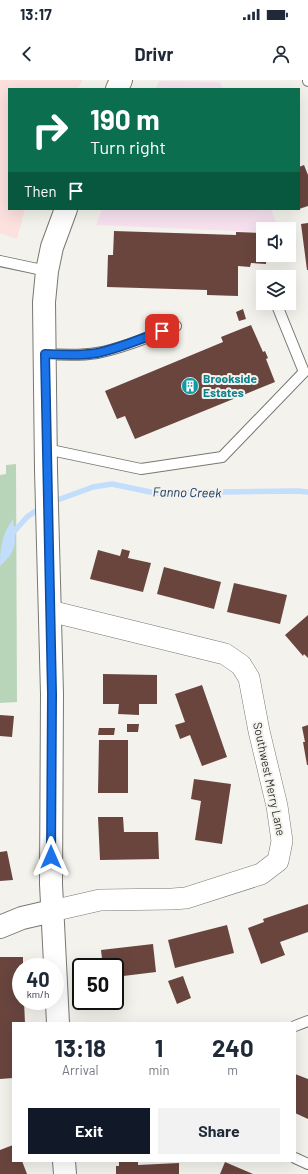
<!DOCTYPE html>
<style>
body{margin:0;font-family:Barlow,sans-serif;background:#f2f2f3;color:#1f2937;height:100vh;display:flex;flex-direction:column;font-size:15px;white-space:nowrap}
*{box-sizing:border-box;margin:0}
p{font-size:13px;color:#747a83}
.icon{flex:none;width:22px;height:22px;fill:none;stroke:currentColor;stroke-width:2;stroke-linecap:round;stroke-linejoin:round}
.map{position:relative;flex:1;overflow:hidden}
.drawer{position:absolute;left:12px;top:942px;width:284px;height:140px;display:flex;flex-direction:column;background:#fff;border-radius:0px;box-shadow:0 4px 16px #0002}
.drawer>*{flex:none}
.top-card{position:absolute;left:8px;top:8px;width:292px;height:122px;border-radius:0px;box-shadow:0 4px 16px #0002;background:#0b6e4f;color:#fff;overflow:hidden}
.buttons{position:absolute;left:256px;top:142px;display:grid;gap:8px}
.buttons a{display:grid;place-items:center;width:40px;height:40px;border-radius:0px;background:#fff;box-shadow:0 4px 16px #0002;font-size:20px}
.speed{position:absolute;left:12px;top:878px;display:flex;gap:8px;font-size:20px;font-weight:700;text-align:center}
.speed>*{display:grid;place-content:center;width:52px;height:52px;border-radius:50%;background:#fff;box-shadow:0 4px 16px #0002;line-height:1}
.speed small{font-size:10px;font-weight:400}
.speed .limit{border:2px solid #111;border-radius:6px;background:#fff;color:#111}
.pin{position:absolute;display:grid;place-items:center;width:34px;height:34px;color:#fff;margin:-17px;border-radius:8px;box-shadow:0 2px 6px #0006}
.me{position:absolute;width:44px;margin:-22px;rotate:0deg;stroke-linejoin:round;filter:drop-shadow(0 0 3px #0008)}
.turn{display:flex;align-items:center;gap:14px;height:84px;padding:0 16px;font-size:18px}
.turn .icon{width:52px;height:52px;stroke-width:2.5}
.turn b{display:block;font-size:28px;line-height:34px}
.then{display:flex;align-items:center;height:38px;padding:0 16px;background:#0003;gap:8px;font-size:15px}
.eta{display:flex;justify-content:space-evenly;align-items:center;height:68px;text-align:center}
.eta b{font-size:24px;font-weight:700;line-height:28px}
.action{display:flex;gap:8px;margin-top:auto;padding:8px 16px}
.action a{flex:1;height:46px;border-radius:0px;background:#111827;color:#fff;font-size:16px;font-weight:700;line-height:46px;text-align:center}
.action a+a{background:#f2f2f3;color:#1f2937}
.status{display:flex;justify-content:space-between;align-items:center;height:28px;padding:0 20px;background:#fff;direction:ltr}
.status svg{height:11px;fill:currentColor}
header{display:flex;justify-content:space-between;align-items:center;height:52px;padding:0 16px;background:#fff;font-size:18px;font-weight:700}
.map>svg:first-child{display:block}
.commercial{fill:#f7e1ef}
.industrial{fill:#fce1de}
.green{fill:#b8d5ba}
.water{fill:#c3defd}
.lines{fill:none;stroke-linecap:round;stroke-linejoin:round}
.stream{stroke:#c3defd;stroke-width:5.5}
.building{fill:#69453e}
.service-casing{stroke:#787872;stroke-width:12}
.minor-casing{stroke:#787872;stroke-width:22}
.tertiary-casing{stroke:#787872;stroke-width:24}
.secondary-casing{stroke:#787872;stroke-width:24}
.service{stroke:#fff;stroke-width:10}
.minor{stroke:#fff;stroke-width:21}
.tertiary{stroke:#fff;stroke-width:22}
.secondary{stroke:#fff;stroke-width:22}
.route-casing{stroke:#114b97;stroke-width:10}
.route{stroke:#1a73e8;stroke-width:7}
.labels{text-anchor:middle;stroke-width:4;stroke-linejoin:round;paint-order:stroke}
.culture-label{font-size:12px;font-weight:bold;fill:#0d838f;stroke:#f3f2ec;text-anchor:start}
.street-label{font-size:12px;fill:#31312f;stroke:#f3f2ec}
.water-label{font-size:13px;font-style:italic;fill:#0a3159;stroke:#f3f2ec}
</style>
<div class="status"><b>13:17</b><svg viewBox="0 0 49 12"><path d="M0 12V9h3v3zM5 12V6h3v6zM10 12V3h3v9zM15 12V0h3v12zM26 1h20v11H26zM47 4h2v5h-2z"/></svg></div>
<header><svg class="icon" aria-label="back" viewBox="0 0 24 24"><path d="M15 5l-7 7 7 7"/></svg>Drivr<svg class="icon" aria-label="person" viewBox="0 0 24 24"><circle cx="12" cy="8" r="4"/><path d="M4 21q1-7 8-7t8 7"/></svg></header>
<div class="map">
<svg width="308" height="1094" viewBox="0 0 308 1094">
<rect width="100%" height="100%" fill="#f3f2ec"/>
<path class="commercial" d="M159,1L220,2L223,9H156Z
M102,129H271L279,149H263V152L96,145Z"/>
<path class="industrial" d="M0,0H82L78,9H9V129H25L17,159L0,153Z"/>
<path class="green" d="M16,384L17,622L0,623V395L6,394V385Z"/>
<path class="water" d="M13,439C16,462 18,470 0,486C0,469 2,454 13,439Z"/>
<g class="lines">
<path class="stream" d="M52,422L93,407L112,404L155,413L298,411L308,412
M11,455L27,437L43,426"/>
</g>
<path class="building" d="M304,85L308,95V126L299,129V87Z
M308,143V190H307L301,144Z
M114,151L236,155V152L263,153V175H266V184L251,183L250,187L238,186V216L207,215V210L107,207L108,175H113Z
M243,229L246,239L239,241L236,232Z
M251,245L263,272L265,271L268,278L266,279L275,302L135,359L125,336L117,339L105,311L223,262L221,257Z
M122,469L130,471L128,478L151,483L143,512L90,499L98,470L120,476Z
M164,487L221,502L214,529L157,514Z
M234,503L287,515L280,544L227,532Z
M308,535V578L304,574L303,576L285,555Z
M103,594L157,595V624H139V635L118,634L119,624H103Z
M202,605L227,677L202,686L190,655L180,659L175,645L185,642L175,614Z
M0,635L14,636L12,657L0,656Z
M127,644H139L138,652H127Z
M308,645V685H307L303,662H305L302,647Z
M99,648H115L114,655H98Z
M99,660H128V713H98Z
M194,699L231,704L222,764L195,760L201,721L191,719Z
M98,737H123L124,752H158L159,779L100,780Z
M7,771L13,800L0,801V772Z
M308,824V852L280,862L285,875L261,884L248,848L264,842L263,839Z
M227,845L234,873L175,888L168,860Z
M153,864L156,892L115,897V887H103L101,870Z
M0,877H23V887H21V921H24L25,943H13V998L0,999Z
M183,896L191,918L177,924L168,901Z
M295,994L308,999V1039L295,1033Z
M13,1065V1081H22L27,1094H0V1070Z
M119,1081H138V1085L179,1083V1094H116V1086H119Z
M225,1082L253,1094H220Z"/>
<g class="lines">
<g class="service-casing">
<path id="service" d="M308,0V1
M0,181L47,191
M45,274C62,275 80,276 97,273C124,268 150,256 176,246
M46,369L141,389L222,377L304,292L276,223
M295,946L308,941
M295,1078L308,1084"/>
</g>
<g class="minor-casing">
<path id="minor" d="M50,531L225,574L241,585L249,598L259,651L277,726L282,761L278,781L261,794L186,818L172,819L100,820L52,831"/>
</g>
<g class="tertiary-casing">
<path id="tertiary" d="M0,847L22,838L52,831"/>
</g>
<g class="secondary-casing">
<path id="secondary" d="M117,9L121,0
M58,943L51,804L52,614L46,390L44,222L47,191L52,167L66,129
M64,1081L65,1094"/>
</g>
<use href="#service" class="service"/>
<use href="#minor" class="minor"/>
<use href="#tertiary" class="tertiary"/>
<use href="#secondary" class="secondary"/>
</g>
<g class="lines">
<g class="route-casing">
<path id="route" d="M51,777L52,614L45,274C62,275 80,276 97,273C120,268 141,259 162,251"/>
</g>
<use href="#route" class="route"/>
</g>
<defs>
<g id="building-disc" transform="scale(0.9)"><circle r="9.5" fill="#0f9aa8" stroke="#f3f2ec"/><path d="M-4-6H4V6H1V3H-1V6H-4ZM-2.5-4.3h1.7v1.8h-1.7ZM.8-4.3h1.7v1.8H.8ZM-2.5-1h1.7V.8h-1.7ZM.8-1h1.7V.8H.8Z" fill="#fff"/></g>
</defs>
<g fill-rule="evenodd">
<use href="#building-disc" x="190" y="306"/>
</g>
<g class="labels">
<g class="culture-label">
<text x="203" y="303">Brookside<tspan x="203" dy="14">Estates</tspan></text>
</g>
<g class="street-label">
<text transform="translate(269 699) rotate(78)" y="4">Southwest Merry Lane</text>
</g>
<g class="water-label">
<text transform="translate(187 412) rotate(1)" y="5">Fanno Creek</text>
</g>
</g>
</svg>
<div class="buttons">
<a><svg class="icon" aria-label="sound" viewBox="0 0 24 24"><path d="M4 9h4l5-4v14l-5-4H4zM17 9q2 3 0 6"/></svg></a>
<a><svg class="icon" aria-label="layers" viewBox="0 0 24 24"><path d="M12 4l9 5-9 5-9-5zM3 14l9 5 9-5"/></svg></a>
</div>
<div class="speed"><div>40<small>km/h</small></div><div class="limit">50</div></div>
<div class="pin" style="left:162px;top:251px;background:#d93025"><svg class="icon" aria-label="arrive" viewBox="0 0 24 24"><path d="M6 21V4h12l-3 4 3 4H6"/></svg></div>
<svg class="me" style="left:51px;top:777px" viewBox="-20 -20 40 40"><path d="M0-17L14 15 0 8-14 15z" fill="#1a73e8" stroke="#fff" stroke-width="4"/></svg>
<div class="top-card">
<div class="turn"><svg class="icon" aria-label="right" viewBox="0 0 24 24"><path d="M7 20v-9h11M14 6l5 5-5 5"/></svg><div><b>190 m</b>Turn right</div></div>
<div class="then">Then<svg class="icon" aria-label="arrive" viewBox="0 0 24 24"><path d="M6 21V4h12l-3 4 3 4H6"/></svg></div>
</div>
<section class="drawer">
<div class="eta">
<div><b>13:18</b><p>Arrival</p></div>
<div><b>1</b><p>min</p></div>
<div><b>240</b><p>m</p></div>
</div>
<div class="action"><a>Exit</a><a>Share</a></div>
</section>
</div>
